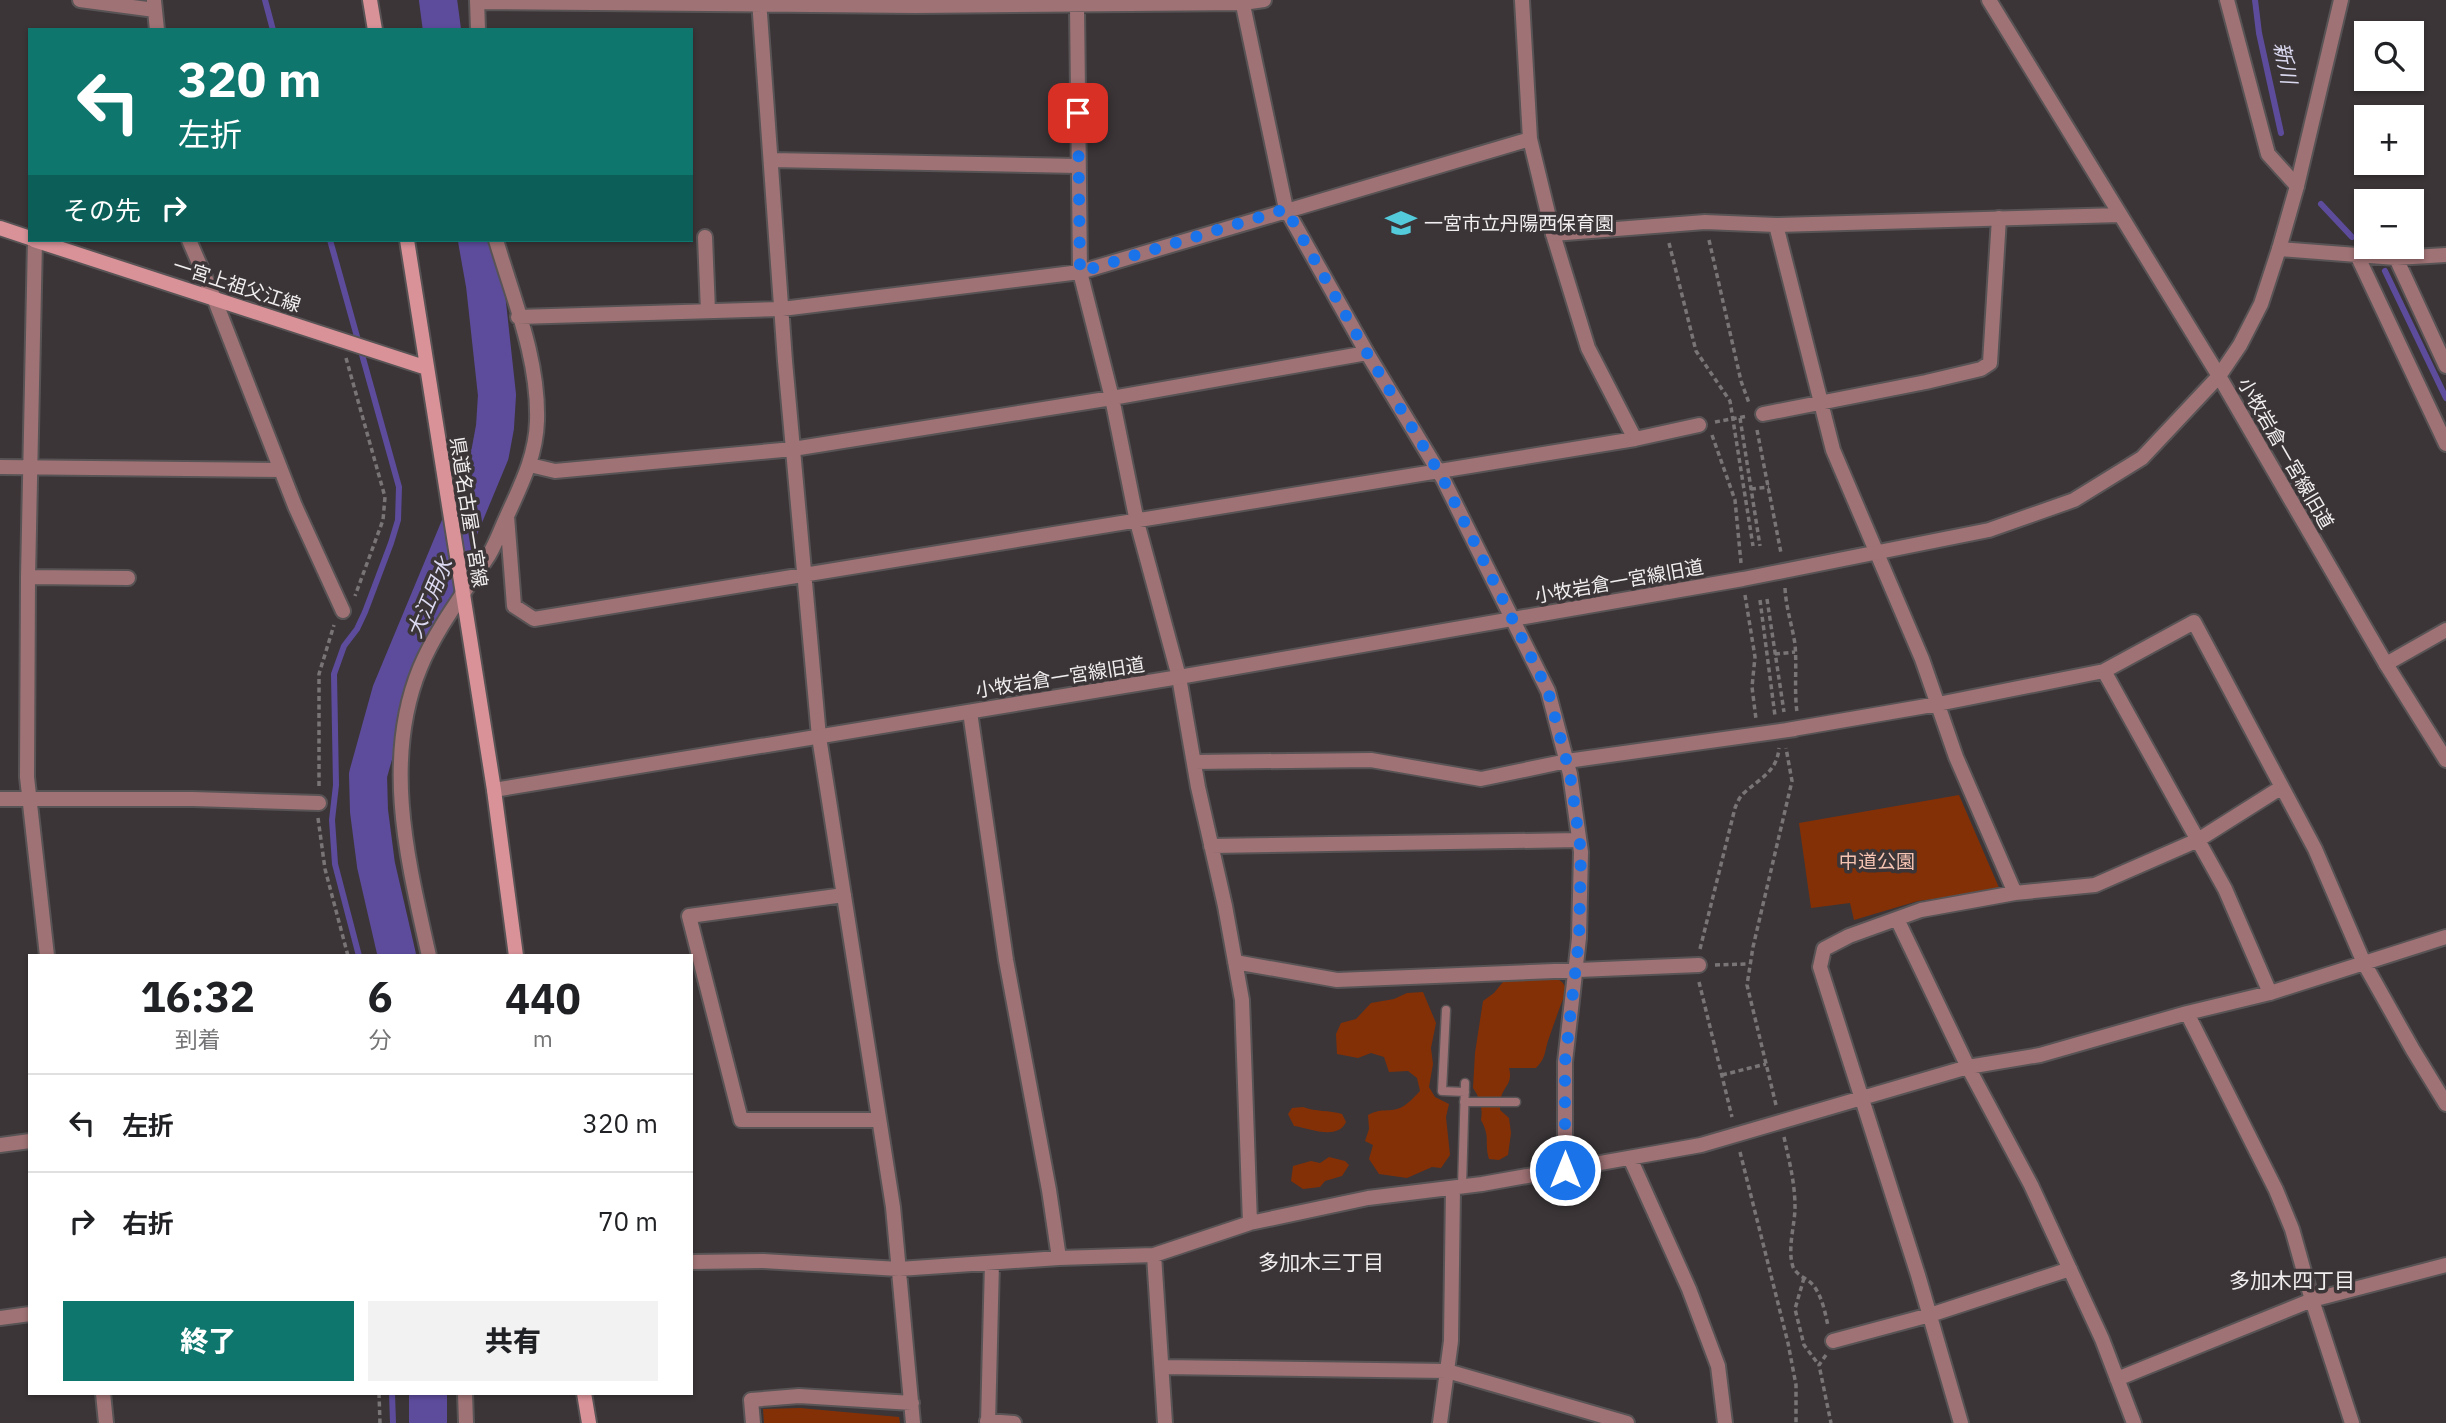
<!DOCTYPE html>
<html lang="ja">
<meta charset="utf-8">
<style>
body{margin:0;font-family:"IBM Plex Sans","Noto Sans JP",sans-serif;background:#f2f2f2;color:#202124;height:100vh;display:flex;flex-direction:column;font-size:26px;white-space:nowrap}
*{box-sizing:border-box;margin:0}
p{font-size:23px;color:#757577}
.icon{flex:none;width:38px;height:38px;fill:none;stroke:currentColor;stroke-width:2;stroke-linecap:round;stroke-linejoin:round}
.map{position:relative;flex:1;overflow:hidden}
.panel{position:absolute;left:28px;top:954px;width:665px;height:441px;display:flex;flex-direction:column;background:#fff;border-radius:0px;box-shadow:0 2px 5px #0004}
.panel>*{flex:none}
.top-card{position:absolute;left:28px;top:28px;width:665px;height:214px;border-radius:0px;box-shadow:0 2px 5px #0004;background:#0f766e;color:#fff;overflow:hidden}
.fabs{position:absolute;left:2354px;top:21px;display:grid;gap:14px}
.fabs a{display:grid;place-items:center;width:70px;height:70px;border-radius:0px;background:#fff;box-shadow:0 2px 5px #0004;font-size:35px}
.pin{position:absolute;display:grid;place-items:center;width:60px;height:60px;color:#fff;margin:-30px;border-radius:14px;box-shadow:0 4px 10px #0006}
.me{position:absolute;width:77px;margin:-38px;rotate:0deg;stroke-linejoin:round;filter:drop-shadow(0 0 5px #0008)}
.turn{display:flex;align-items:center;gap:24px;height:147px;padding:0 35px;font-size:32px}
.turn .icon{width:91px;height:91px;stroke-width:2.5}
.turn b{display:block;font-size:49px;line-height:60px}
.then{display:flex;align-items:center;height:66px;padding:0 35px;background:#0003;gap:14px;font-size:26px}
.eta{display:flex;justify-content:space-evenly;align-items:center;height:119px;text-align:center}
.eta b{font-size:42px;font-weight:800;line-height:49px}
.cta{display:flex;gap:14px;margin-top:auto;padding:14px 35px}
.cta a{flex:1;height:80px;border-radius:0px;background:#0f766e;color:#fff;font-size:28px;font-weight:800;line-height:80px;text-align:center}
.cta a+a{background:#f2f2f2;color:#202124}
ul{padding:0;list-style:none}
li{display:flex;align-items:center;gap:21px;height:98px;padding:0 35px;border-top:2px solid #e0e0e0}
li div{flex:1}
li b{display:block;font-size:26px}
li em{font-style:normal}
.map>svg:first-child{display:block}
.green{fill:#843006}
.lines{fill:none;stroke-linecap:round;stroke-linejoin:round}
.stream{stroke:#5d4c9c;stroke-width:6}
.river{stroke:#5d4c9c;stroke-width:38}
.service-casing{stroke:#585355;stroke-width:11}
.minor-casing{stroke:#585355;stroke-width:18}
.tertiary-casing{stroke:#585355;stroke-width:18}
.secondary-casing{stroke:#585355;stroke-width:18}
.path{stroke:#797476;stroke-width:3.5;stroke-dasharray:5 3.5;stroke-linecap:butt}
.service{stroke:#9f7275;stroke-width:8}
.minor{stroke:#9f7275;stroke-width:14}
.tertiary{stroke:#9f7275;stroke-width:14}
.secondary{stroke:#d89298;stroke-width:14}
.route{stroke:#1a73e8;stroke-width:12;stroke-dasharray:0 21.6}
.labels{text-anchor:middle;stroke-width:7;stroke-linejoin:round;paint-order:stroke}
.poi-label{font-size:19px;fill:#f1eeef;stroke:#3b3538;text-anchor:start}
.street-label{font-size:19px;fill:#f1eeef;stroke:#3b3538}
.park-label{font-size:19px;fill:#f5c3b1;stroke:#3b3538}
.water-label{font-size:21px;font-style:italic;fill:#dbd9f0;stroke:#3b3538}
.neighbourhood-label{font-size:21px;fill:#f1eeef;stroke:#3b3538}
</style>
<div class="map">
<svg width="2446" height="1423" viewBox="0 0 2446 1423">
<rect width="100%" height="100%" fill="#3b3538"/>
<path class="green" d="M1959,795L2000,890L1918,901L1854,920L1850,903L1811,908L1799,823Z
M1553,976L1562,982L1567,989C1560,1006 1555,1021 1549,1038C1544,1051 1547,1057 1536,1068H1509C1513,1083 1505,1085 1501,1097C1500,1101 1500,1106 1500,1110L1509,1118L1511,1133L1508,1155L1499,1160L1489,1159C1484,1140 1491,1139 1481,1120C1483,1108 1480,1098 1473,1088L1475,1053L1483,1001L1494,993L1507,977Z
M1423,992L1436,1023L1431,1048L1433,1064L1429,1087L1435,1097L1449,1104L1446,1117L1450,1155L1441,1168L1432,1167L1407,1178L1379,1174L1369,1159L1373,1145L1365,1141L1369,1129L1368,1115C1382,1108 1386,1112 1397,1109C1407,1106 1413,1098 1420,1091L1417,1078L1408,1071L1389,1072L1384,1057L1371,1053L1358,1058L1337,1054L1336,1034L1341,1023L1356,1019L1371,1003L1394,999L1407,993Z
M1303,1107C1316,1112 1329,1110 1342,1114L1346,1122C1337,1141 1309,1128 1294,1126L1288,1114L1292,1108Z
M1329,1157L1345,1161L1349,1165L1342,1176L1325,1181L1320,1187L1303,1189L1291,1181L1293,1166L1311,1161L1320,1163Z
M800,1408L899,1417L900,1423H764L763,1409Z"/>
<g class="lines">
<path class="stream" d="M265,0L273,30
M2255,0L2259,33L2281,133
M2321,204L2352,237
M330,240L399,487L398,520L391,543L365,612L357,629L344,646L334,674L336,785L332,820L335,864L359,956
M2385,271L2446,398
M392,1393L393,1423"/>
<path class="river" d="M438,0L442,30
M397,956L376,865L369,811L368,775L391,692L490,454L495,427L497,395L485,285L477,240
M428,1393V1423"/>
<g class="service-casing">
<path id="service" d="M1446,1010L1442,1091L1465,1092
M1464,1102H1516
M1462,1187L1465,1083"/>
</g>
<g class="minor-casing">
<path id="minor" d="M80,0L155,10
M477,0L478,30
M759,0L785,361L819,737L893,1207L913,1423
M1242,0L1286,209L1367,353L1443,479L1548,691L1570,774L1581,852L1579,938L1565,1062V1170
M2227,0L2268,154L2297,186
M154,1L157,30
M477,2L915,6L1243,3L1264,0
M1077,6L1080,272L1112,398L1137,522L1179,677L1198,787L1225,906L1242,1000L1250,1223
M771,160L1078,166
M1776,225L1833,450L1922,659L1956,757L2015,893
M705,237L708,311
M35,240L28,577L27,777L47,956
M189,240L214,298L295,506L343,611
M2279,249L2396,258L2446,255
M2357,255L2446,444
M2396,258L2446,366
M518,317L782,309L1080,272L1530,139
M1763,414L1926,382L1981,369L1990,363L1999,218
M1635,439L1699,425
M530,465L555,471L793,449L1112,398L1367,353
M0,467L281,470
M507,516L514,606L534,619L1635,439L1588,348L1553,234L1530,139L1522,0
M28,577L128,578
M2386,664L2446,630
M2104,671L2225,889L2270,993
M970,712L1006,960L1049,1190L1059,1258
M1787,730L1938,704L2104,671L2194,622L2315,849L2364,963L2413,1050L2446,1104
M1194,762L1371,760L1481,779L1567,761L1795,729
M0,799H193L319,803
M1211,846L1579,840
M844,895L689,916L741,1120H879
M1897,919L1968,1067L2031,1185L2102,1339L2134,1423
M429,956C408,862 382,761 420,668C437,627 465,592 489,555C496,543 501,529 507,516C521,485 536,456 537,421C539,359 513,298 496,240
M1235,962L1337,980L1699,965
M2187,1013L2276,1190L2292,1229L2312,1300L2352,1423
M0,1145L30,1141
M1630,1158L1689,1289L1718,1366L1725,1423
M1154,1255L1165,1423
M691,1262L763,1261L899,1269L1059,1258L1154,1255L1250,1223L1368,1198L1482,1184L1701,1145L1968,1067L2040,1055L2187,1013L2270,993L2446,937
M0,1318L30,1314
M1833,1341L1930,1315L2070,1269
M1162,1367L1447,1371L1627,1423
M2117,1379L2312,1300L2446,1265
M103,1393L106,1423
M465,1393L466,1423
M987,1421L1014,1423
M753,1423L751,1400L799,1396L912,1403
M988,1423L992,1263
M1440,1423L1451,1341L1453,1188
M1961,1423L1918,1275L1820,967L1824,949L1849,936L1921,910L2015,893L2095,885L2198,840L2282,787"/>
</g>
<g class="tertiary-casing">
<path id="tertiary" d="M1989,0L2219,376L2386,664L2446,760
M1553,234L1705,222L1776,225L2120,215
M494,790L1179,677L1743,579L1989,530L2074,500L2142,458L2219,376L2240,345L2261,304L2279,249L2297,186L2341,0"/>
</g>
<g class="secondary-casing">
<path id="secondary" d="M370,0L375,30
M0,228L30,238
M34,240L427,368
M407,240L494,790L516,956
M584,1393L589,1423"/>
</g>
<path class="path" d="M1709,240L1741,381L1749,403
M1669,243L1696,351L1730,401L1753,546
M346,358L385,497L383,520L355,596
M1740,418L1760,546
M1715,422L1748,416
M1757,430L1781,553
M1712,435L1735,500L1741,563
M1751,489L1769,487
M1785,588C1786,608 1792,625 1795,644C1797,667 1794,690 1797,712
M1745,595L1755,657L1752,687L1756,719
M1767,599L1784,712
M1760,600L1775,716
M1775,654L1795,652
M319,786V674L334,625
M318,818L325,869L348,956
M1700,949L1735,808C1737,803 1740,796 1744,793C1760,778 1777,772 1779,748
M1715,965L1749,964
M1699,982L1732,1117
M1722,1075L1766,1064
M1776,1105L1747,985L1753,947L1792,781L1786,748
M1784,1137C1789,1160 1795,1183 1795,1207C1795,1225 1787,1249 1793,1267C1797,1276 1807,1278 1813,1285C1822,1296 1825,1312 1828,1326
M1740,1152L1788,1343L1796,1385V1423
M1804,1278L1795,1309L1804,1345L1819,1365
M1826,1355L1819,1365L1831,1423
M379,1393L380,1423"/>
<use href="#service" class="service"/>
<use href="#minor" class="minor"/>
<use href="#tertiary" class="tertiary"/>
<use href="#secondary" class="secondary"/>
</g>
<g class="lines">
<path class="route" d="M1078,113L1080,272L1286,209L1367,353L1443,479L1548,691L1570,774L1581,852L1579,939L1565,1062V1170"/>
</g>
<defs>
<g id="school-bare" transform="scale(2.415)"><path d="M0-5L7-2L0 1L-7-2ZM-4 1L0 2.5L4 1V4Q0 6-4 4Z" fill="#53cbdb" stroke="#3b3538" stroke-width="2.5" paint-order="stroke"/></g>
</defs>
<g fill-rule="evenodd">
<use href="#school-bare" x="1401" y="223"/>
</g>
<g class="labels">
<g class="poi-label">
<text x="1424" y="230">一宮市立丹陽西保育園</text>
</g>
<g class="street-label">
<text transform="translate(237 285) rotate(18)" y="7">一宮上祖父江線</text>
<text transform="translate(2286 453) rotate(60)" y="7">小牧岩倉一宮線旧道</text>
<text transform="translate(469 512) rotate(81)" y="7">県道名古屋一宮線</text>
<text transform="translate(1619 581) rotate(-10)" y="7">小牧岩倉一宮線旧道</text>
<text transform="translate(1060 677) rotate(-9)" y="7">小牧岩倉一宮線旧道</text>
</g>
<g class="park-label">
<text x="1877" y="868">中道公園</text>
</g>
<g class="water-label">
<text transform="translate(2285 63) rotate(79)" y="7">新川</text>
<text transform="translate(430 598) rotate(-67)" y="7">大江用水</text>
</g>
<g class="neighbourhood-label">
<text x="1321" y="1270">多加木三丁目</text>
<text x="2292" y="1288">多加木四丁目</text>
</g>
</g>
</svg>
<div class="fabs">
<a><svg class="icon" aria-label="search" viewBox="0 0 24 24"><circle cx="10" cy="10" r="6"/><path d="M15 15l6 6"/></svg></a>
<a>+</a>
<a>−</a>
</div>
<div class="pin" style="left:1078px;top:113px;background:#d93025"><svg class="icon" aria-label="arrive" viewBox="0 0 24 24"><path d="M6 21V4h12l-3 4 3 4H6"/></svg></div>
<svg class="me" style="left:1565px;top:1170px" viewBox="-20 -20 40 40"><circle r="17" fill="#1a73e8" stroke="#fff" stroke-width="3"/><path d="M0-11L8 9 0 5-8 9z" fill="#fff"/></svg>
<div class="top-card">
<div class="turn"><svg class="icon" aria-label="left" viewBox="0 0 24 24"><path d="M17 20v-9H6M10 6l-5 5 5 5"/></svg><div><b>320 m</b>左折</div></div>
<div class="then">その先<svg class="icon" aria-label="right" viewBox="0 0 24 24"><path d="M7 20v-9h11M14 6l5 5-5 5"/></svg></div>
</div>
<section class="panel">
<div class="eta">
<div><b>16:32</b><p>到着</p></div>
<div><b>6</b><p>分</p></div>
<div><b>440</b><p>m</p></div>
</div>
<ul>
<li><svg class="icon" aria-label="left" viewBox="0 0 24 24"><path d="M17 20v-9H6M10 6l-5 5 5 5"/></svg><div><b>左折</b></div><em>320 m</em></li>
<li><svg class="icon" aria-label="right" viewBox="0 0 24 24"><path d="M7 20v-9h11M14 6l5 5-5 5"/></svg><div><b>右折</b></div><em>70 m</em></li>
</ul>
<div class="cta"><a>終了</a><a>共有</a></div>
</section>
</div>
